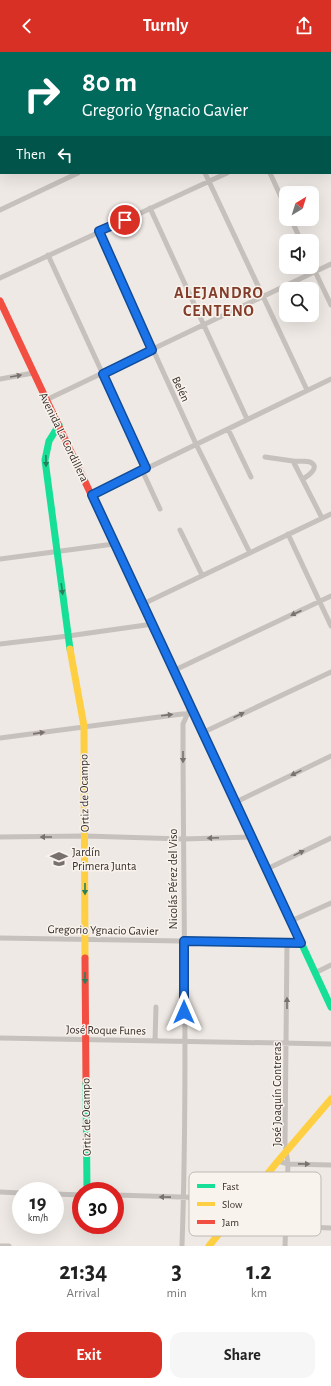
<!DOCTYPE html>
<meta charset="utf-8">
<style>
body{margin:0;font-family:"Alegreya Sans",sans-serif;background:#f6f6f6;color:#222;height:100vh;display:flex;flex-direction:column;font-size:15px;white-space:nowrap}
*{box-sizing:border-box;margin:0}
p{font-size:13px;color:#767676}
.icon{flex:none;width:22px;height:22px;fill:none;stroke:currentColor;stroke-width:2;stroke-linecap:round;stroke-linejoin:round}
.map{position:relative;height:1194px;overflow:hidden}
.sheet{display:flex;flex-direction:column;background:#fff;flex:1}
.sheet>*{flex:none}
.guide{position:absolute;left:0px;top:0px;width:331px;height:122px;box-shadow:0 4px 16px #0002;background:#00695c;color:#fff;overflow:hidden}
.needle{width:26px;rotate:38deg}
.buttons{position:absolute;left:279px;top:134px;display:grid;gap:8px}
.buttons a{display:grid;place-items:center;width:40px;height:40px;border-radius:8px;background:#fff;box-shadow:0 4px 16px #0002;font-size:20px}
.speed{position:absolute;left:12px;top:1130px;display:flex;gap:8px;font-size:20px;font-weight:700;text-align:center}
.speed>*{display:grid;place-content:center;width:52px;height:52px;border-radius:50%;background:#fff;box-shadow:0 4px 16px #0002;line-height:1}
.speed small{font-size:10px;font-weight:400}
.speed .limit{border:6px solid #d22;background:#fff;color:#111}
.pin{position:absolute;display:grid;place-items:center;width:34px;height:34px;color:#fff;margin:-17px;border:2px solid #fff;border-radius:50%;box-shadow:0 1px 4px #0007}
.me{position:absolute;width:44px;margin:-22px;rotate:0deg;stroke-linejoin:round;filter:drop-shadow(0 0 3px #0008)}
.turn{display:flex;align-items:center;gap:14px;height:84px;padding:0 16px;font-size:18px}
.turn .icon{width:52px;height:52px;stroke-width:2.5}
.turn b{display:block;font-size:28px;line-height:34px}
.then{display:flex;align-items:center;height:38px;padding:0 16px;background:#0003;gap:8px;font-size:15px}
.eta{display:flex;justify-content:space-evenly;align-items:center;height:68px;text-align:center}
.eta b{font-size:24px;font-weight:700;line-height:28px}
.button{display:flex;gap:8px;margin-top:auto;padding:8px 16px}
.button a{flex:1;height:46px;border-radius:12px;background:#d93025;color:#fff;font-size:16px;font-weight:700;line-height:46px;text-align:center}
.button a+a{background:#f6f6f6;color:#222}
header{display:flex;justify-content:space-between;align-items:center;height:52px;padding:0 16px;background:#d93025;color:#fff;font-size:18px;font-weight:700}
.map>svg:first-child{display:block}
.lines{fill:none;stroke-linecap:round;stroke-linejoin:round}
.street{stroke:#c7c1bd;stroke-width:5}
.fast{stroke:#16e098;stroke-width:7}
.slow{stroke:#ffcf43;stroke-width:7}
.jam{stroke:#f24e42;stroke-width:7}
.oneway{fill:#78716d}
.oneway2{fill:#297f5c}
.route-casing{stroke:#114b97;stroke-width:10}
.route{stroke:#1a73e8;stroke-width:7}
.labels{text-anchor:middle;stroke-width:3;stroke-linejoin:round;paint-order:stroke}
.street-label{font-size:12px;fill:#382f2b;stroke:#f9f3ed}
.poi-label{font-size:12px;fill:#382f2b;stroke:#f9f3ed;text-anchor:start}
.district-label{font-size:16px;font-weight:bold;letter-spacing:1px;fill:#823c29;stroke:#f9f3ed}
.key{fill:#f9f3ed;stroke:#bfb8b3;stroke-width:1}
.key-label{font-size:11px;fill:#382f2b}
</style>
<header><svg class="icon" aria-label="back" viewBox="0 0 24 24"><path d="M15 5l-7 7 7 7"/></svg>Turnly<svg class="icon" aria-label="share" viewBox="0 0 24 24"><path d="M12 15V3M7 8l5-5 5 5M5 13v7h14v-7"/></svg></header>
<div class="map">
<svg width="331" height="1194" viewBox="0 0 331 1194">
<rect width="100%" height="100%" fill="#eee9e4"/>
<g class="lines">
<path class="street" d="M9,0L10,1
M73,0V1
M147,0V1
M278,0V1
M268,1L270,0
M330,70H331
M0,89H1
M330,114L331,116
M205,121L307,338
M270,121L286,156
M150,156L247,367
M0,158L78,121
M291,167L301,189
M99,179L196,392L250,501
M48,203L146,416
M312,213L331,253
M0,226L227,121
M0,327L33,321
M46,348L331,212
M228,377L251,425
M265,405L293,409L322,466
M293,409C298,409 306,409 310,410C321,415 308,424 303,427
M142,418L160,457
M92,443L331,327
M180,478L202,523
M288,482L331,574
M0,507L114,492
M143,552L331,462
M0,592L68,584L153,572
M175,618L331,544
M204,680L331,620
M0,686L182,662H189
M236,750L331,704
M0,785L85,784L183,787L252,785
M267,817L331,786
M291,869L331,851
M0,886L301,891
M315,921L331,913
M0,986L331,992
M155,989L156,955
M278,1109L288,1112L331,1113
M0,1140L21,1141
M55,1142L81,1143
M115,1143L246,1147
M230,1169L236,1172L331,1176
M0,1194H9
M182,1194C188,1020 183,846 183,672L191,654
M285,1194L288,1112L285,1091L287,890"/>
<path class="fast" d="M59,373L49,389L45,408L70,597
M223,722L331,955
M86,1030L87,1139"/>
<path class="slow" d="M104,470L223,722
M70,597L84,674L85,906
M209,1194L278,1109L331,1047"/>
<path class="jam" d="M0,249L104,470
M85,906L86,1030"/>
</g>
<defs><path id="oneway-solid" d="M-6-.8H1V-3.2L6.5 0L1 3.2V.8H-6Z"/></defs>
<g class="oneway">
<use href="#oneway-solid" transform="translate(16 324) rotate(-10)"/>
<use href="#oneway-solid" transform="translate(296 561) rotate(155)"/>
<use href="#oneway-solid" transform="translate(167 663) rotate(-7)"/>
<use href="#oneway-solid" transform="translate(239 663) rotate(-25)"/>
<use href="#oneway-solid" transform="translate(39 681) rotate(-8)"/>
<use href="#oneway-solid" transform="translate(183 705) rotate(90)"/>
<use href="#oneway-solid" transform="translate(296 721) rotate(154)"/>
<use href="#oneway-solid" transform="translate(46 785) rotate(180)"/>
<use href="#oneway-solid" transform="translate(213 786) rotate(178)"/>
<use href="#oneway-solid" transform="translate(299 801) rotate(-26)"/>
<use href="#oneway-solid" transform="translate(287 951) rotate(-90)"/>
<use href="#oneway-solid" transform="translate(304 1112) rotate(1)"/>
<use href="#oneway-solid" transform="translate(165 1145) rotate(-179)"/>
</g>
<g class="oneway2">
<use href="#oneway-solid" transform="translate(46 409) rotate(89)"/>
<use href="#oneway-solid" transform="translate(62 537) rotate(82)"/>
<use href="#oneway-solid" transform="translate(85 837) rotate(90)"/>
<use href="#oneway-solid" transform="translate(85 926) rotate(90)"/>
</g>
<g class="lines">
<g class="route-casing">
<path id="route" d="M125,168L99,179L152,298L103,322L146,416L92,443L301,891L184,889V960"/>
</g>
<use href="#route" class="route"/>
</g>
<defs>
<g id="school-bare" transform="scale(1.38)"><path d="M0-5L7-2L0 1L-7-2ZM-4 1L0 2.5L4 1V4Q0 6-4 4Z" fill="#78706c" stroke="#f9f3ed" stroke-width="2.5" paint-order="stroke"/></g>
</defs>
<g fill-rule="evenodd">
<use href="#school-bare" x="59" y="807"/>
</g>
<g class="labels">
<g class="street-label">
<text transform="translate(181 337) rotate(65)" y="4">Belén</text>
<text transform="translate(64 385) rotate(64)" y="4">Avenida La Cordillera</text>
<text transform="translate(84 741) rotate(-91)" y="4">Ortiz de Ocampo</text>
<text transform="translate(173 827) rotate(-90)" y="4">Nicolás Pérez del Viso</text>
<text transform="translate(103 878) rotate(1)" y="4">Gregorio Ygnacio Gavier</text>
<text transform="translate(106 978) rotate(1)" y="4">José Roque Funes</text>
<text transform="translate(277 1042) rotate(-90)" y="4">José Joaquín Contreras</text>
<text transform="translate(86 1065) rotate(-91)" y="4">Ortiz de Ocampo</text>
</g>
<g class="poi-label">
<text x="72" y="804">Jardín<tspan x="72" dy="14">Primera Junta</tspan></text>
</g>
<g class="district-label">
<text x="219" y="246">ALEJANDRO<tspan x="219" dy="18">CENTENO</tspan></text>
</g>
</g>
<rect x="189" y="1120" width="132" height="64" rx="6" class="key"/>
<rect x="197" y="1132" width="18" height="4" fill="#16e098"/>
<rect x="197" y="1150" width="18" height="4" fill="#ffcf43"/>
<rect x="197" y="1168" width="18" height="4" fill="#f24e42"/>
<g class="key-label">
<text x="222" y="1138">Fast</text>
<text x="222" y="1156">Slow</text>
<text x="222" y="1174">Jam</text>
</g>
</svg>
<div class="buttons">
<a><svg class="needle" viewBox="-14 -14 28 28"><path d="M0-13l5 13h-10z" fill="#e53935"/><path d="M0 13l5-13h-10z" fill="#767676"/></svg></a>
<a><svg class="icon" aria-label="sound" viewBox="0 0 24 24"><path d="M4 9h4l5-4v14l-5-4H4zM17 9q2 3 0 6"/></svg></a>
<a><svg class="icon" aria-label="search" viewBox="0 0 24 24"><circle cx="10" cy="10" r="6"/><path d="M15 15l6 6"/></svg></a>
</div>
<div class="speed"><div>19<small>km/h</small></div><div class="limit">30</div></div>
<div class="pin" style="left:125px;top:168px;background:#d93025"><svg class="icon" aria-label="arrive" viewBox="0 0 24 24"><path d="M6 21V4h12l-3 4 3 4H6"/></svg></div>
<svg class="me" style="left:184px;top:960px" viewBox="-20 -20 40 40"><path d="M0-17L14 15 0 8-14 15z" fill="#1a73e8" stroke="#fff" stroke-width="4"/></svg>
<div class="guide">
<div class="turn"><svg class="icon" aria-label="right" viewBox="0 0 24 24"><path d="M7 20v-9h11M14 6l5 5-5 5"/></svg><div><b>80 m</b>Gregorio Ygnacio Gavier</div></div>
<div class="then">Then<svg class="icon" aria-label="left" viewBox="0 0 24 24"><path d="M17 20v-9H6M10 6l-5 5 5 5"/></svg></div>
</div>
</div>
<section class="sheet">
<div class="eta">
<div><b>21:34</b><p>Arrival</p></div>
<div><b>3</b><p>min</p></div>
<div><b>1.2</b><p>km</p></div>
</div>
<div class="button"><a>Exit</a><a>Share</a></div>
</section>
